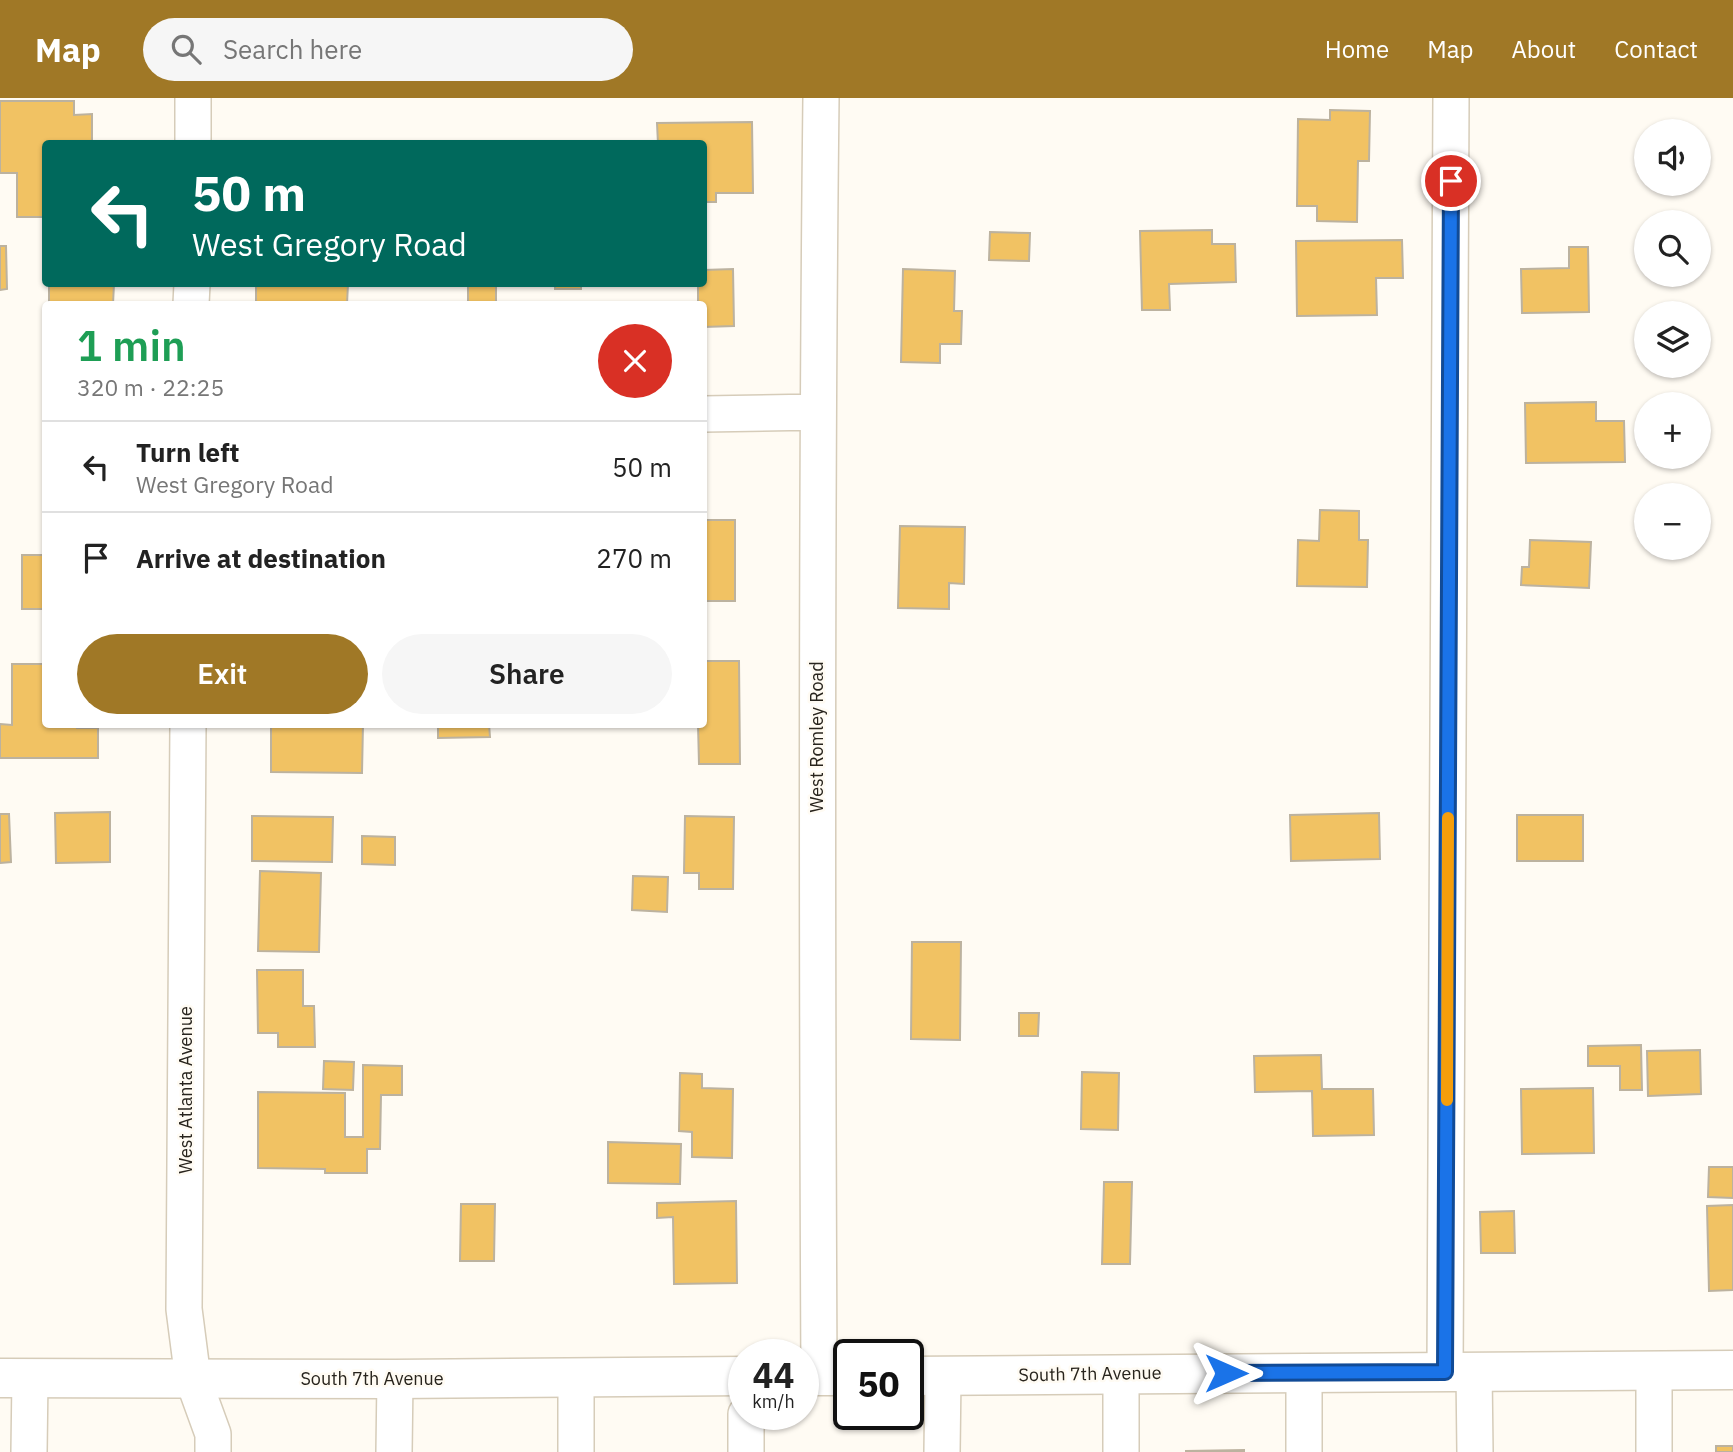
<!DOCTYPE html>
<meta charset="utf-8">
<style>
body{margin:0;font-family:"IBM Plex Sans",sans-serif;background:#f6f6f6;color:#222;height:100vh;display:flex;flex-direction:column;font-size:26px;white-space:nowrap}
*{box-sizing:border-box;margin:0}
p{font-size:23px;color:#767676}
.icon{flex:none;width:38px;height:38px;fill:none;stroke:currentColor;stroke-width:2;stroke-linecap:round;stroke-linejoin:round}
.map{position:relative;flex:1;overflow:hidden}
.details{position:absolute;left:42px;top:203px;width:665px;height:427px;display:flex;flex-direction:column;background:#fff;border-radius:7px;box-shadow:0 2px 5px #0004}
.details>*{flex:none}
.banner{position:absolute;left:42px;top:42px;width:665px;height:147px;border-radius:7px;box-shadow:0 2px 5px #0004;background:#00695c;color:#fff;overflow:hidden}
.tools{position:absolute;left:1634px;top:21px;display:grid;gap:14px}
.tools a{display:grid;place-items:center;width:77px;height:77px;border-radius:50%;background:#fff;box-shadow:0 2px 5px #0004;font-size:35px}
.speed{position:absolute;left:728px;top:1241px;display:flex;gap:14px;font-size:35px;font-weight:700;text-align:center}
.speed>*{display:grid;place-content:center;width:91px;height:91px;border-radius:50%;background:#fff;box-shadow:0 2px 5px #0004;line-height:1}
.speed small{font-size:18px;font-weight:400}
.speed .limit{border:4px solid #111;border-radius:10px;background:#fff;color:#111}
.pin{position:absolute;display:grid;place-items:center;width:60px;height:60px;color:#fff;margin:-30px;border:4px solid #fff;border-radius:50%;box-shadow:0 2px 7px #0007}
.me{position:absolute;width:77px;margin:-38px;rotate:90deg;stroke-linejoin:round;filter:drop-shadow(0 0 5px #0008)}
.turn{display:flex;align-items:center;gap:24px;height:147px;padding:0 35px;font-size:32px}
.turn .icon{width:91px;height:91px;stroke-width:2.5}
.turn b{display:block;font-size:49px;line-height:60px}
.round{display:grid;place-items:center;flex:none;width:74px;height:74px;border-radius:37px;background:#f6f6f6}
.headline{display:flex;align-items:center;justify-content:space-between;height:119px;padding:0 35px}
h1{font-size:42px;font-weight:600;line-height:52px;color:#1e9e55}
.primary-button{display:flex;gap:14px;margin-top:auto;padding:14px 35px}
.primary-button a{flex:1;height:80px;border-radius:42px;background:#a07826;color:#fff;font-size:28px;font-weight:600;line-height:80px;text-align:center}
.primary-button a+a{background:#f6f6f6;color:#222}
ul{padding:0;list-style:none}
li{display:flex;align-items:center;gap:21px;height:91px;padding:0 35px;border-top:2px solid #e0e0e0}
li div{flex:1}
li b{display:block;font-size:26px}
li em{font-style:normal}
header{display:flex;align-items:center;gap:42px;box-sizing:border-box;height:98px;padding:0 35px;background:#a07826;color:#fff}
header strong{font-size:33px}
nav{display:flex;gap:38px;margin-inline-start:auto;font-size:24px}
.search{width:490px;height:63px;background:#f6f6f6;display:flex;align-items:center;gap:18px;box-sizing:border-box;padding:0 24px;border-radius:38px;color:#767676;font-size:26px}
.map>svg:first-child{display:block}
.building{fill:#f1c263;stroke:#bcb29f;stroke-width:2}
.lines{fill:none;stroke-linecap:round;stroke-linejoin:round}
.minor-casing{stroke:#d6ccb9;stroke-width:38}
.major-casing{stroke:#d6ccb9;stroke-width:41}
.minor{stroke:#fff;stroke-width:35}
.major{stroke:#fff;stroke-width:38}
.route-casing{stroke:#114b97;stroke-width:18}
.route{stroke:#1a73e8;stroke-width:12}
.slow{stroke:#f59e0b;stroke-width:12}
.labels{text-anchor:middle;stroke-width:5;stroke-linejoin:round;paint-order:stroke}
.street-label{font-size:18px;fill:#28241d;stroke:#fffbf3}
</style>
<header>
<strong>Map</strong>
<div class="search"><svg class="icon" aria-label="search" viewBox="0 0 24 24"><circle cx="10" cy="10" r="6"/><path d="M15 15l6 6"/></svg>Search here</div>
<nav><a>Home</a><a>Map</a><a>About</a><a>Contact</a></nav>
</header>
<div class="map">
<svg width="1733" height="1354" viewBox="0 0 1733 1354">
<rect width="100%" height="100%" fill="#fffbf3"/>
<path class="building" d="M0,3H74V17L92,16V46H46V119H17V75H0Z
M1330,12L1370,13L1369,63H1358L1357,124L1317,123V108H1297L1298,21L1330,22Z
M752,24L753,95H716V104H704V46H658L657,25Z
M1212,132V146H1235L1236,184L1169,186L1170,212H1142L1140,133Z
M990,134L1030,135L1029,163L989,162Z
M1402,142L1403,180H1376L1377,217L1297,218L1296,143Z
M0,148H6L7,191L0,192Z
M1569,149H1588L1589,214L1522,215L1521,171L1569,170Z
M733,171L734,228L704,229V206H698V186H704V172Z
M903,171L955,173L954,213H962L961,246H940V265L901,264Z
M49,186H114L113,206H49Z
M256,186H348L347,206H256Z
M468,186H496V206H468Z
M555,186H581V191H555Z
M1596,304V323H1624L1625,364L1526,365L1525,305Z
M1320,412L1359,413V442H1368L1367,489L1297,488L1298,442L1319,443Z
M704,422H735V503H704Z
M900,428L965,429L964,486L949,485V511L898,510Z
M1530,442L1591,444L1589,490L1521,487L1522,469H1529Z
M22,457H46V511H22Z
M704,563H739L740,666H699L698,626H704Z
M12,566H46V626H77V630H98V660H0V626L12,627Z
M271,626H363L362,675L271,674Z
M438,626H489L490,639L438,640Z
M110,714V764L56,765L55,715Z
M1379,715L1380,761L1291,763L1290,717Z
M0,716H9L11,764L0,765Z
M1517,717H1583V763H1517Z
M252,718L333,719L332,764L252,763Z
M685,718L734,719L733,791H699V775H684Z
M362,738L395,739V767L362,766Z
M260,773L321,775L319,854L258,853Z
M633,778L668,779L667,814L632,812Z
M912,844H961L960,942L911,941Z
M257,872H303V908H314L315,949H278V935H258Z
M1019,915H1039L1038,938H1019Z
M1641,947L1642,992H1620V968H1588V948Z
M1700,952L1701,996L1648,998L1647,953Z
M1321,957L1322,991H1373L1374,1037L1313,1038L1312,993L1255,994L1254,958Z
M324,963L354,964L353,992L323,991Z
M363,967L402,968V997H381L380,1051H367V1075H325V1071L258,1070V994L345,995V1039H363Z
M1082,974L1119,975L1118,1032L1081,1031Z
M680,975L702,976V990L733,991L732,1060L692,1059V1034L679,1033Z
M1593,990L1594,1055L1522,1056L1521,991Z
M608,1044L681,1046L680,1086L608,1085Z
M1709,1069H1733V1100L1708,1099Z
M1104,1084H1132L1130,1166H1102Z
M736,1103L737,1185L674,1186L673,1119L657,1120V1105Z
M461,1106H495L494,1163H460Z
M1733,1107V1192L1709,1193L1707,1108Z
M1514,1113L1515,1155H1481L1480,1114Z
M1716,1348H1733V1354H1716Z
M1244,1352V1354H1186V1353Z"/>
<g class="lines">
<g class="minor-casing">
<path id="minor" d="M193,46V0
M191,206L192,186
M704,316L818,314
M188,626L184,1211L193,1281L213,1336V1354
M1654,1272V1354
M1474,1273L1475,1354
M1445,1274L1451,0
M1121,1276V1354
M819,1277C817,852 816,426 821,0
M576,1280V1354
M746,1316V1354
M29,1354L30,1280
M394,1354L395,1281
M942,1354L943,1278
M1304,1354V1275"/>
</g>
<g class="major-casing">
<path id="major" d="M803,1278H849
M908,1278L1733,1272
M0,1280L395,1281L744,1278"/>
</g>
<use href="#minor" class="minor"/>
<use href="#major" class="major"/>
</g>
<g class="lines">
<g class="route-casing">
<path id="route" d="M1226,1275L1445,1274L1451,83"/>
</g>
<use href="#route" class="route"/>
<path class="slow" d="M1447,1002L1448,720"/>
</g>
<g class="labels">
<g class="street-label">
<text transform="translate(817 639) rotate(-90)" y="6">West Romley Road</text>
<text transform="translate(186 992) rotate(-90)" y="6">West Atlanta Avenue</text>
<text transform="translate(1090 1276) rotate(-1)" y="6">South 7th Avenue</text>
<text x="372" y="1287">South 7th Avenue</text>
</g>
</g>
</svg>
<div class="tools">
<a><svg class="icon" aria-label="sound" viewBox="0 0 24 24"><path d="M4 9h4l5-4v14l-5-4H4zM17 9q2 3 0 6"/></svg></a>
<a><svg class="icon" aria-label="search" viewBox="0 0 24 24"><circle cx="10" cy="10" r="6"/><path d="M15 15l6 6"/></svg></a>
<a><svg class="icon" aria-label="layers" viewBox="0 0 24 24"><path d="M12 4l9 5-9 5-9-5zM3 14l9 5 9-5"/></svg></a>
<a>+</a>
<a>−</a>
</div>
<div class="speed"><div>44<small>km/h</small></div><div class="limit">50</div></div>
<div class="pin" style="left:1451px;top:83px;background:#d93025"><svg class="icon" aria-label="arrive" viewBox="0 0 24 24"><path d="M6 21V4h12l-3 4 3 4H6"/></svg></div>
<svg class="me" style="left:1226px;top:1275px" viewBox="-20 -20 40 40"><path d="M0-17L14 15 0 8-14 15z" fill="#1a73e8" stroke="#fff" stroke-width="4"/></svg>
<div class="banner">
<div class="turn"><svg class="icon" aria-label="left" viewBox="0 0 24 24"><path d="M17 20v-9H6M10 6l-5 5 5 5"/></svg><div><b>50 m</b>West Gregory Road</div></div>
</div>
<section class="details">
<div class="headline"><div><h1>1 min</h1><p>320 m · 22:25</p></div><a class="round" style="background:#d93025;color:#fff"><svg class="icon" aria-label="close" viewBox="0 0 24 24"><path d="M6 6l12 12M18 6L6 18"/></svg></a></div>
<ul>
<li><svg class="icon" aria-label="left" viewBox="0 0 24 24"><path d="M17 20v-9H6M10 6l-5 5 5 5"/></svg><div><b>Turn left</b><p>West Gregory Road</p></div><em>50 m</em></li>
<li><svg class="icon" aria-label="arrive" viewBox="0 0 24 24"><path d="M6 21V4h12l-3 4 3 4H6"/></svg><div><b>Arrive at destination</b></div><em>270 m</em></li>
</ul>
<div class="primary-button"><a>Exit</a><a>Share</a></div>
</section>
</div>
